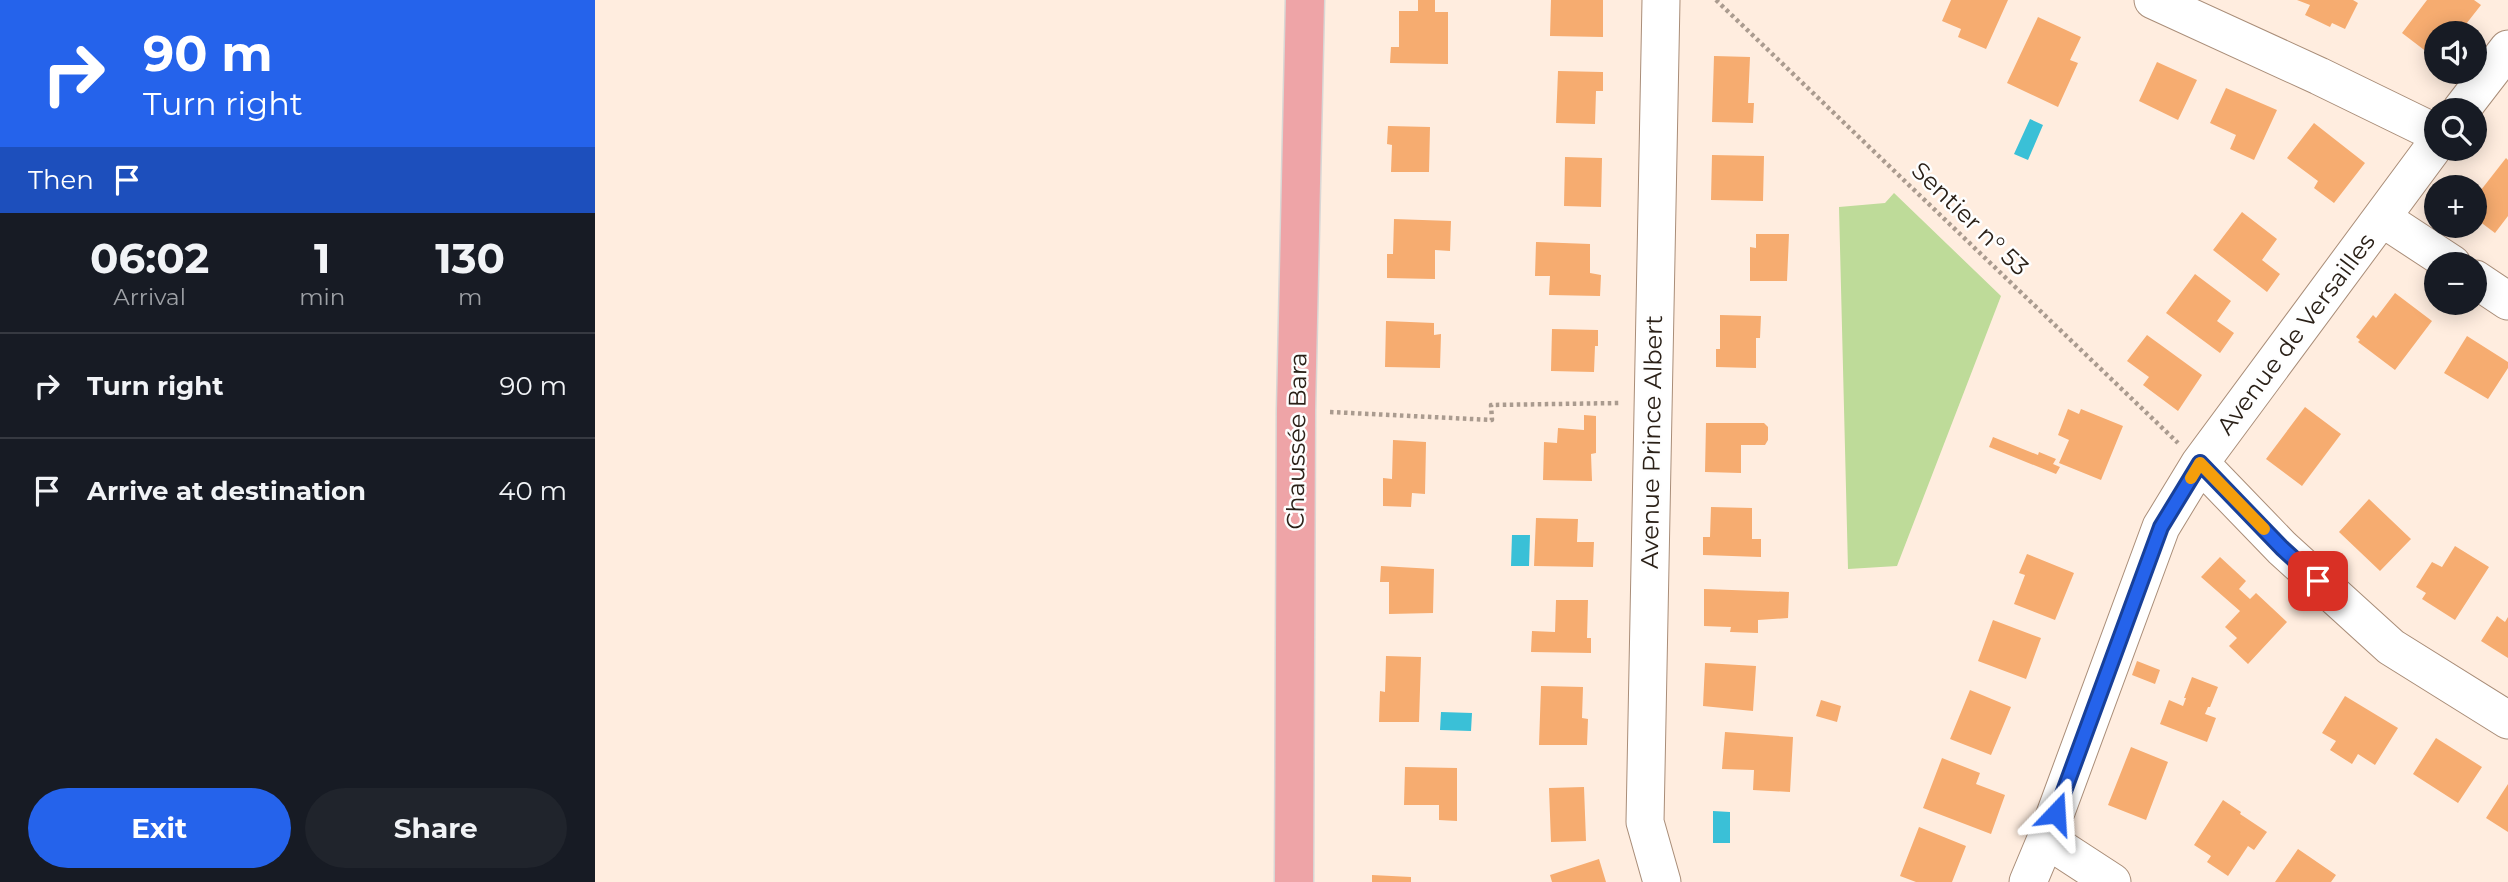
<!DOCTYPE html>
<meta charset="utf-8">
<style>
body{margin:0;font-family:Montserrat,sans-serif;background:#20242c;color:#f1f3f6;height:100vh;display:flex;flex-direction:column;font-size:26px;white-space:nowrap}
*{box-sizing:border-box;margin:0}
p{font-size:23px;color:#9ea1a6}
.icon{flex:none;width:38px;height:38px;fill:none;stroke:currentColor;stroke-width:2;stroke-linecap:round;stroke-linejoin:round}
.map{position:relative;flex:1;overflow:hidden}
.drawer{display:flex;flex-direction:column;background:#171b24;width:595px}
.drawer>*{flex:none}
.guide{background:#2563eb;color:#fff;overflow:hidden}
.buttons{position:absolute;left:1829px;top:21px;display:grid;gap:14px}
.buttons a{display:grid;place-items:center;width:63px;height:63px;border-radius:50%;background:#171b24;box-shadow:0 4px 18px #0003;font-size:35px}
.pin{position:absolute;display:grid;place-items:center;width:60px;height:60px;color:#fff;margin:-30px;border-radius:14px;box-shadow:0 4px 10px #0006}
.me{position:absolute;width:77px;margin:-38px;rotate:20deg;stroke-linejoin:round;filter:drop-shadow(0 0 5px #0008)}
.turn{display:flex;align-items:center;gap:24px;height:147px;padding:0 28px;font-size:32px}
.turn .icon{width:91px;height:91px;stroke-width:2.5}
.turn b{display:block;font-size:49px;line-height:60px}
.then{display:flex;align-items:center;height:66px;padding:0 28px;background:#0003;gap:14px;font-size:26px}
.eta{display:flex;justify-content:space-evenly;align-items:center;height:119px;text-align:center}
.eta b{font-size:42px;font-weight:700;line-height:49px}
.cta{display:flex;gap:14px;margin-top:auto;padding:14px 28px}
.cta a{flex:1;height:80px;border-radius:42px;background:#2563eb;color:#fff;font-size:28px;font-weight:700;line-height:80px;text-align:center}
.cta a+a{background:#20242c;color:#f1f3f6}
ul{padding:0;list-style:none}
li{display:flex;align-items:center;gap:21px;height:105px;padding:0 28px;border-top:2px solid #363941}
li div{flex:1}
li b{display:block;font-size:26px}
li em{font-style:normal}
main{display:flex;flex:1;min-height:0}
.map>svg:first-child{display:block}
.green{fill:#bedb99}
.water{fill:#3ac0d7}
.building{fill:#f6ac70}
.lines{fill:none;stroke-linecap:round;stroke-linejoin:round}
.minor-casing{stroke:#a98d78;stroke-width:39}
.major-casing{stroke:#d9d7d5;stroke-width:41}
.path{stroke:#aa9b8f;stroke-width:4.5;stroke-dasharray:3.5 3.5;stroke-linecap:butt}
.minor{stroke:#fff;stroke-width:37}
.major{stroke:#eea4a7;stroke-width:38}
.route-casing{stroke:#184099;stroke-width:18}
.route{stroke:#2563eb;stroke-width:12}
.slow{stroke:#f59e0b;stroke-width:12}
.labels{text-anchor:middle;stroke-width:5;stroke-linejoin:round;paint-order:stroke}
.street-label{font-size:24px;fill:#2a2017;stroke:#fefefe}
</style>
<main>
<section class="drawer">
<div class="guide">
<div class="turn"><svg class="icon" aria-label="right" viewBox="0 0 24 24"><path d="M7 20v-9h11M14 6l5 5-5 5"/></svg><div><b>90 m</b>Turn right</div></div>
<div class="then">Then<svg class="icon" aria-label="arrive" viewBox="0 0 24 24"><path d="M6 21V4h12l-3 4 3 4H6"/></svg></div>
</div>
<div class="eta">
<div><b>06:02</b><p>Arrival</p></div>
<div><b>1</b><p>min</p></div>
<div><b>130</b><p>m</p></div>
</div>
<ul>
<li><svg class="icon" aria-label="right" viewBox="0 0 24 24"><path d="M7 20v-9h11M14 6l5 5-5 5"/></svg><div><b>Turn right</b></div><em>90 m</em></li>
<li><svg class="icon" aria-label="arrive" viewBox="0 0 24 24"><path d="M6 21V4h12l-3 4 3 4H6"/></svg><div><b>Arrive at destination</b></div><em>40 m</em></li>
</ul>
<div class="cta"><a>Exit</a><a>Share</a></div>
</section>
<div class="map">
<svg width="1913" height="882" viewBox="0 0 1913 882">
<rect width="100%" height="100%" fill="#ffeddf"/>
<path class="green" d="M1299,193L1406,296L1302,566L1253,569L1244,207L1290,203Z"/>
<path class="water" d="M1435,119L1448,125L1433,160L1419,154Z
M917,535H935L934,566H916Z
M846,712L877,713L876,731L845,730Z
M1118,811L1135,812V843H1118Z"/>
<path class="building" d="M823,0H840V12H853V64L795,63L796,47H804V11H823Z
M956,0H1008V37L955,36Z
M1356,0H1413L1391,49L1363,37L1366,29L1347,21Z
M1702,0H1758L1763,3L1750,29L1737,23L1735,27L1710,15L1715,5Z
M1832,0H1879L1886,5L1864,33H1841V59L1807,33Z
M1443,17L1486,37L1475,60L1483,63L1463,107L1412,83Z
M1119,56L1155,57L1153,103H1159L1158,123L1117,122Z
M1562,62L1602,80L1583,120L1544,101Z
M963,71L1008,72V91H1001L1000,124L961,123Z
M1631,88L1682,110L1659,160L1635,149L1641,135L1615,123Z
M1719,123L1770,163L1739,203L1719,188L1723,181L1692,158Z
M793,126L835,127L834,172H796L797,145L792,144Z
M1117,155L1169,156L1168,201L1116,200Z
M970,157L1007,158L1006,207L969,206Z
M1911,158L1913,160V216L1900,233L1880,218V187H1872L1876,183L1886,190Z
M1647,212L1682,239L1667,260L1685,274L1672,292L1618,250Z
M799,219L856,221L855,251L840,250V279L792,278V254H798Z
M1161,234H1194L1192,281H1155V247L1161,248Z
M941,242L995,244V273L1006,275L1005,296L954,295L955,276H940Z
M1600,274L1636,301L1622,321L1639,333L1625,353L1571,313Z
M1800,293L1837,321L1800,370L1763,342L1765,340L1761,337L1778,315L1781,318Z
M1125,315L1166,316L1165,338H1161V368L1121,367V349H1125Z
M791,321L839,323V335L846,334L845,368L790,367Z
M957,329L1003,330V346H1000L999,372L956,371Z
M1552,335L1607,375L1583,411L1548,385L1554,377L1532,361Z
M1872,336L1913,362V368L1893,399L1849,373Z
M1710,407L1746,434L1707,486L1671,459Z
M1473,409L1484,414L1486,409L1528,426L1506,480L1464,463L1474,440L1463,435Z
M989,415L1001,416V453L996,454L997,481L948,480L949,442L962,443L963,428L989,430Z
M1111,423H1169L1173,427V440L1170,445H1146V473L1110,472Z
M1398,437L1443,455L1444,452L1461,459L1458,464L1465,467L1461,474L1394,447Z
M798,440L831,442L830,494L817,493L816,507L788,506V478L797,479Z
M1774,499L1816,539L1785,571L1744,532Z
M1116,507L1157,508V539H1166V557L1108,555V537H1115Z
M941,518L983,519L982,542H999L998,567L939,566Z
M1860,546L1894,567L1860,620L1827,599L1831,593L1821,587L1837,562L1847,567Z
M1432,554L1479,573L1460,620L1419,604L1430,575L1424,573Z
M1625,557L1651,581L1644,589L1655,599L1661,593L1692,622L1653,664L1634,646L1642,638L1630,627L1645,611L1606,577Z
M786,566L839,569L838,613L794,614V582H785Z
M1109,589L1194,592L1193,618L1163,620V633L1135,632L1136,627L1109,626Z
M961,600H993L992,638H996V653L936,652L937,631L960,632Z
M1902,616L1910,622L1913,617V658L1886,641Z
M1398,620L1446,638L1431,679L1383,661Z
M791,656L826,657L824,722H784L785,691L790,692Z
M1542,661L1565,670L1560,684L1537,675Z
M1110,663L1161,666L1158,711L1108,706Z
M1597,677L1623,687L1615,707H1613L1610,714L1621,718L1612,742L1565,724L1574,700L1588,706L1591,698H1589Z
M946,686L988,687L987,718L993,719L992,745H944Z
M1375,690L1416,707L1396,755L1355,739Z
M1750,696L1803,728L1780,765L1763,754L1757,764L1735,750L1741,741L1727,733Z
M1226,700L1246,706L1242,722L1221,716Z
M1130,732L1198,737L1195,792L1158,790L1159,770L1127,769Z
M1841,738L1887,767L1863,803L1818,774Z
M1536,747L1573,762L1551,820L1513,805Z
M1347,758L1385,773L1381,784L1410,795L1396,834L1328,808Z
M810,767L862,768V821L844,820V805H809Z
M1913,784V832L1891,818Z
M989,787L991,841L956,842L954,788Z
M1628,800L1646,812L1645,814L1672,832L1659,850L1653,846L1633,876L1612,862L1616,856L1599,845Z
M1324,827L1371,846L1357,882H1321L1305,876Z
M1703,849L1741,875L1736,882H1680Z
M1004,859L1011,882H957L955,875Z
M777,875L816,877V882H777Z"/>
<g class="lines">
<g class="minor-casing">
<path id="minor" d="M1066,0L1050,822L1067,882
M1558,0L1724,76L1841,133
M1866,110L1913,49
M1787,218L1857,264
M1880,279L1913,301
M1605,463L1687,548L1796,647L1913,720
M1451,839L1517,882
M1433,882L1451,839L1566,527L1605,463L1841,144"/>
</g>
<g class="major-casing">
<path id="major" d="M699,882L701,410L710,0"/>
</g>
<path class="path" d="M1121,0L1583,443
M735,412L897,420L896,405L1026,403"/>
<use href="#minor" class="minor"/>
<use href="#major" class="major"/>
</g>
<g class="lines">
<g class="route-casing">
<path id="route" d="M1461,813L1566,527L1605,463L1687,548L1723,581"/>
</g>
<use href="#route" class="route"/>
<path class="slow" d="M1596,478L1605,463L1669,529"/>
</g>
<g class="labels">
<g class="street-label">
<text transform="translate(1375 219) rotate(44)" y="8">Sentier n° 53</text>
<text transform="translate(1701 334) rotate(-53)" y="8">Avenue de Versailles</text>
<text transform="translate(702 441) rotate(-89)" y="8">Chaussée Bara</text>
<text transform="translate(1057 442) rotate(-89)" y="8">Avenue Prince Albert</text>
</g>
</g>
</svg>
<div class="buttons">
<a><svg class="icon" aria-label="sound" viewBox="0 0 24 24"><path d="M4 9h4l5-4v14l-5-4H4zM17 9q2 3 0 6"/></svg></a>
<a><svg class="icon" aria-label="search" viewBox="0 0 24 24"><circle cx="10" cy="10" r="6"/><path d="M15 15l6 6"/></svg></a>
<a>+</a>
<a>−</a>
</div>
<div class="pin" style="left:1723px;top:581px;background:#d93025"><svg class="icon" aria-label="arrive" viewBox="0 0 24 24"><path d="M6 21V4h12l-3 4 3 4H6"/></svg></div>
<svg class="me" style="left:1461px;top:813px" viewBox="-20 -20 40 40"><path d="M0-17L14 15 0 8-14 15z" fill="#2563eb" stroke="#fff" stroke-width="4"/></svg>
</div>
</main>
